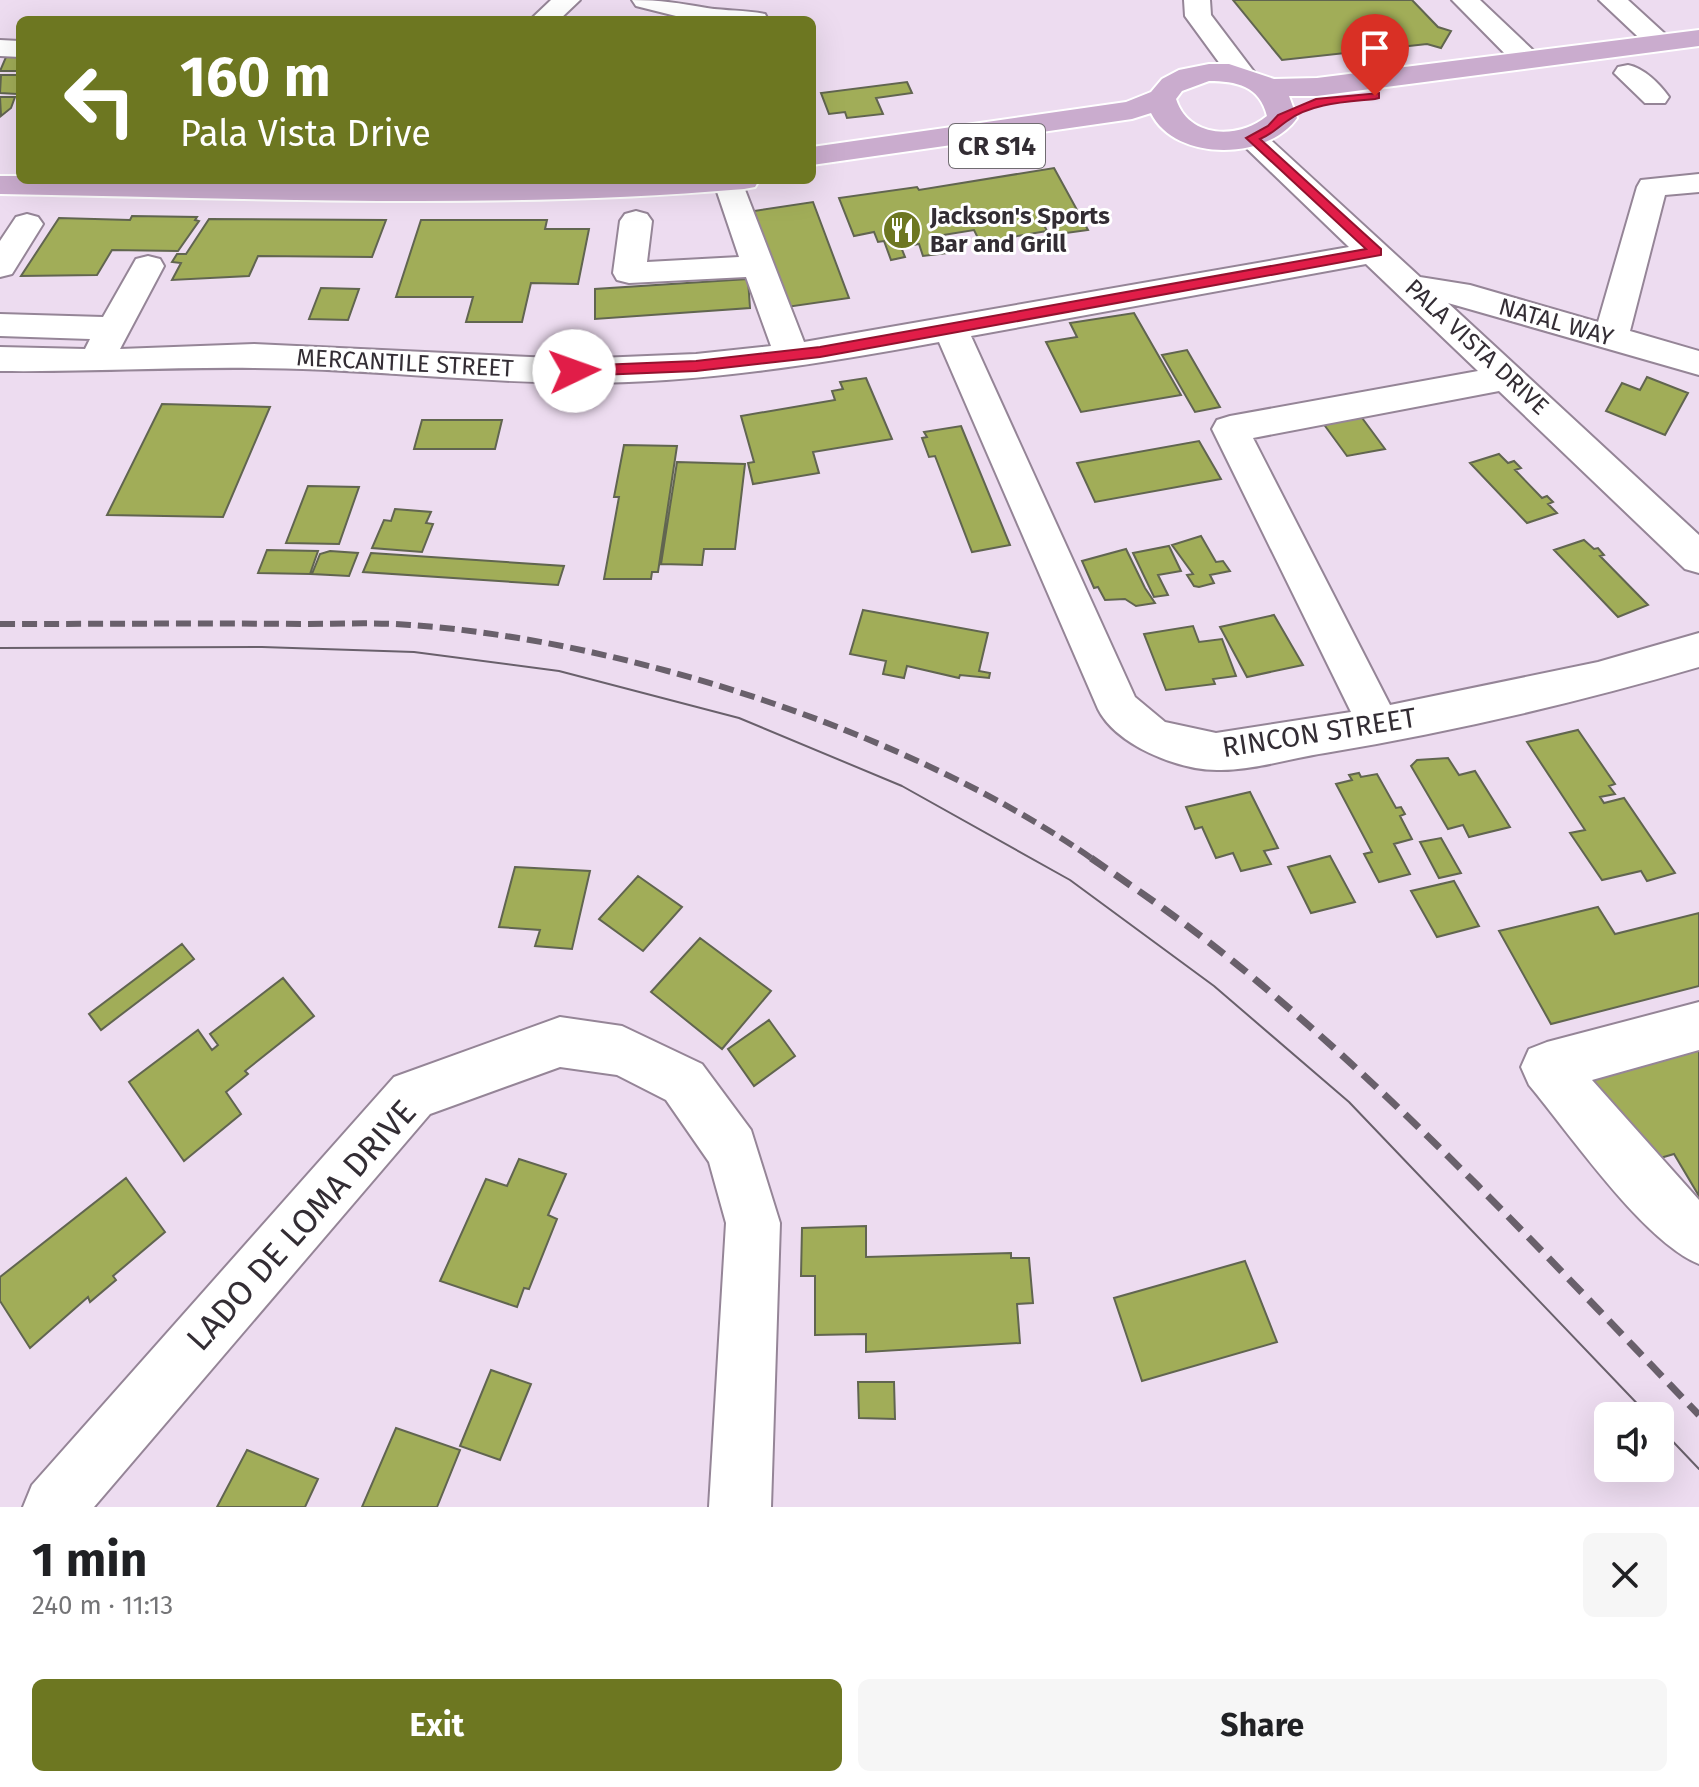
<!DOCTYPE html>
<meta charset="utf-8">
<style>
body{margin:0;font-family:"Fira Sans",sans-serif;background:#f6f6f6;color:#202124;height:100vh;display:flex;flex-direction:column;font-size:30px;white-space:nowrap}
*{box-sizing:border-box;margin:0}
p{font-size:26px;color:#757577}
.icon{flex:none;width:44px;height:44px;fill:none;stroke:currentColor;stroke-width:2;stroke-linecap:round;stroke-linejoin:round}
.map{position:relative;height:1507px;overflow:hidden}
.details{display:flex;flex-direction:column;background:#fff;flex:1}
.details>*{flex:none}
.banner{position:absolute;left:16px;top:16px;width:800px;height:168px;border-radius:12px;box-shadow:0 8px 32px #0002;background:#6d7721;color:#fff;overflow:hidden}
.buttons{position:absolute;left:1594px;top:1402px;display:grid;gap:16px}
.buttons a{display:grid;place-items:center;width:80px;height:80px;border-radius:12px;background:#fff;box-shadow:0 8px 32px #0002;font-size:40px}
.pin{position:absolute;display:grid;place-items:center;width:68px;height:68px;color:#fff;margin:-82px -34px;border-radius:50% 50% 50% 0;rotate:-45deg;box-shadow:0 0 8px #0007}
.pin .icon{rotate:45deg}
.me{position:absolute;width:88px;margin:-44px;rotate:87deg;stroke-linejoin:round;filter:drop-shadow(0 0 6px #0008)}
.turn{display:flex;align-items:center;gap:28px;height:168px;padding:0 32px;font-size:36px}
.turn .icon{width:104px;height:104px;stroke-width:2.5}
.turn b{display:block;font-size:56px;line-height:68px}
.round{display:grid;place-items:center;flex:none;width:84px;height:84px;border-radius:12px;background:#f6f6f6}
.summary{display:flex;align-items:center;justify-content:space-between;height:136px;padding:0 32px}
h1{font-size:48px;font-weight:700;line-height:60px}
.button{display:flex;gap:16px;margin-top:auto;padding:16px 32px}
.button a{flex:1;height:92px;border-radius:12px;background:#6d7721;color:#fff;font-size:32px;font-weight:700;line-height:92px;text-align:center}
.button a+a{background:#f6f6f6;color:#202124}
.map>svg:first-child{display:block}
.building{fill:#a1ad58;stroke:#616550;stroke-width:2}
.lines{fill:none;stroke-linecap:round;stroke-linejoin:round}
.minor-casing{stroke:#958597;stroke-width:4}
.major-casing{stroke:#fff;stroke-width:4}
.minor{fill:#fff;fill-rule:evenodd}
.major{fill:#caacce;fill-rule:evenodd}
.tram{stroke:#69606b;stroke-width:2}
.rail-far1{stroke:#69606b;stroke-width:6;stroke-dasharray:15 7;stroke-linecap:butt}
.rail{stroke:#69606b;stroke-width:7;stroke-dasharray:19 10;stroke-linecap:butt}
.route{fill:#e11d48;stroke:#92132f;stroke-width:2}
.labels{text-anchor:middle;stroke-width:6;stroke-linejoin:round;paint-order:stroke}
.far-poi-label{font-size:24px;font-weight:bold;fill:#332d34;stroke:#fff;text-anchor:start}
.far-street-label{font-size:24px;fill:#332d34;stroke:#fff}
.shield{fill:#fff;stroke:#706c71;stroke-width:2}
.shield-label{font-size:26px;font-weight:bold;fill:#332d34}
.street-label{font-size:28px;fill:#332d34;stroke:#fff}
.near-street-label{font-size:34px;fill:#332d34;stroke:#fff}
</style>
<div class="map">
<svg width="1699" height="1507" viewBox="0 0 1699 1507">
<rect width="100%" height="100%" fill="#eddcf0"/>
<path class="building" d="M1233,0H1412L1438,27L1451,31L1441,48L1427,44L1282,60Z
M6,57H20V71H0Z
M1,75H20L17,94L0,93Z
M907,82L912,93L876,98L883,114L847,118L845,112L829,114L821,93Z
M0,97H15L11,108L1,116Z
M1054,168L1088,230L1059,234L1053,223L1044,225L1047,231L1006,238L1009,244L983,248L974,230L937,236L940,241L933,242L936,249L946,248L948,253L923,256L919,244L901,247L905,257L891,260L884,241L878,242L874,232L854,236L839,198L917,187L919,190Z
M813,202L849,298L787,307L754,211Z
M132,216L197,217L195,220L199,221L178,251L112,250L97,275L21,276L59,218L130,220Z
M209,219L386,220L372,257L258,256L249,276L172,280L181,263L172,262L177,254H186Z
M421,220H547L545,229H589L578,284L531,283L522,322H466L473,297H396Z
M748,279L750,308L595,319V289Z
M321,288L359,289L348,320L309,319Z
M1134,313L1181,395L1081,412L1046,342L1077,337L1070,323Z
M1187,350L1220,407L1195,412L1162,355Z
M1647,377L1688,393L1665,435L1606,411L1622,383L1640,390Z
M866,378L892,439L813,452L819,473L753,484L748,463L754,462L741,416L835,400L832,391L843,389L840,382Z
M162,404L270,407L223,517L107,515Z
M1354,407L1385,449L1347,456L1317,415Z
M422,420H502L495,449H414Z
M961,426L1010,545L972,552L935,456L929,457L922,438L927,437L924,432Z
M1199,441L1221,479L1095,502L1077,463Z
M624,445L677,446L658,572H652L651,579H604L619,497H614Z
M1499,454L1508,463L1514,461L1521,468L1515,470L1542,498L1547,496L1553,502L1548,504L1557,513L1527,523L1470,463Z
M677,462L745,464L735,549H704L702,565L661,564Z
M308,486L359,487L339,544L286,543Z
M395,509L431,512L426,523L433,524L422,552L372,548L384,520L391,521Z
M1201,536L1216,562L1223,561L1230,571L1210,575L1214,583L1199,587L1194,586L1187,575L1193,574L1172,545Z
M1584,540L1594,549L1598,548L1604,555L1600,556L1648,605L1618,617L1554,550Z
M1169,546L1181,571L1158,575L1168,595L1154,597L1133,553Z
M1126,549L1145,588L1155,603L1136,606L1125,599L1105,600L1098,587L1094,588L1082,561Z
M267,550L318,551L310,574L258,573Z
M330,551L358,553L349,576L312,574L320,554Z
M371,553L564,566L558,585L363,572Z
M863,610L988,633L979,671L990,673L989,678L960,675L959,678L907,666L904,678L883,674L886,661L850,654Z
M1274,615L1303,665L1247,677L1220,627Z
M1193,626L1199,642L1222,639L1236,676L1213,679L1215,684L1166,690L1144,634Z
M1578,730L1615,784L1609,786L1615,794L1600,797L1604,803L1624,798L1675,873L1647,881L1641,871L1602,880L1570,833L1585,830L1527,742Z
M1448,758L1459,775L1475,771L1510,827L1469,837L1463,825L1448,829L1411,766L1417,760Z
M1359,773L1361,777L1377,774L1396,808L1401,807L1405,814L1400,816L1412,839L1394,844L1410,874L1379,882L1364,854L1372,852L1336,784L1352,780L1349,775Z
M1250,792L1278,848L1264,851L1271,864L1241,871L1233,853L1216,858L1202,827L1195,829L1186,807Z
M1441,838L1461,873L1439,878L1420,842Z
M1330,856L1355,902L1311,913L1288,867Z
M515,867L590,871L572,949L535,946L540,930L499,927Z
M638,876L682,907L643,951L599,919Z
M1454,881L1479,926L1437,937L1411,891Z
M1598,907L1615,934L1699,913V986L1551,1024L1499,931Z
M700,938L771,991L722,1049L651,992Z
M182,944L194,959L101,1030L89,1014Z
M283,978L314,1016L245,1071L248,1074L226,1092L241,1114L184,1161L129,1082L198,1030L212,1050L218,1045L210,1034Z
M769,1020L795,1056L754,1086L728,1049Z
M1699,1032V1196L1674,1154L1640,1164L1582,1063Z
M519,1159L566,1174L548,1215L557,1219L529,1289L524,1288L517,1307L440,1281L486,1179L507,1186Z
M126,1178L165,1232L113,1276L116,1280L90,1302L88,1297L30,1348L0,1301V1277Z
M866,1226V1257L1011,1253V1258H1029L1033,1303L1017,1304L1020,1343L866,1352V1334L815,1335V1276H801L802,1228Z
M1245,1261L1277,1342L1142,1381L1114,1298Z
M491,1370L531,1384L500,1460L460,1446Z
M858,1382H894L895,1419L859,1418Z
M396,1428L460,1450L437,1507H362Z
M247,1450L318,1479L305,1507H217Z"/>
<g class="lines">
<g class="minor-casing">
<path id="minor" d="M551,0H580L559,20H530Z
M632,0C661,0 679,3 707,8C726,11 746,10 765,14L768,20H692L636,6Z
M1184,0H1210L1211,15L1258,77L1254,83H1234L1185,16Z
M1452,0H1480L1537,54L1541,60L1537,66H1517Z
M1599,0H1628L1675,43L1671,49H1651Z
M0,40L20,41V57L0,56Z
M1628,65C1644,68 1660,84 1669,97L1665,103H1645L1614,73L1618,67Z
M1252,129L1262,132L1420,277L1470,285L1598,322L1637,187L1641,180L1699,174V192L1665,195L1630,331L1699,351V375L1448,303L1699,535V573L1685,569L1499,391L1253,438L1390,705L1598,662L1699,633V667C1576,703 1451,732 1325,753C1291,758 1252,771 1217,770C1178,770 1116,745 1098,709L939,342C819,364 697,384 574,383C467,382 360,368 254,368C169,367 85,372 0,371V347L85,349L90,339L0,336V314L103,317L136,259L148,256L160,259L164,266L120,349L254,344L574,359L696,354L771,346L746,277L629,283L617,280L613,273L620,221L625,214L636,211L647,214L652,221L647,262L739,257L713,180L742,182L804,342L1349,247L1242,144L1237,138L1242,132ZM1366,264L1478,371L1230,416L1217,420L1212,429L1351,712L1216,733L1165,722L1135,697L971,336Z
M27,214L38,217L43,224L12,274L0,277V241L16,217Z
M1699,1002V1050L1592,1080L1699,1200V1264C1643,1241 1570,1134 1529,1085L1521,1067L1529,1049L1547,1042Z
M560,1017L622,1026L702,1064L751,1130L780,1223L771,1507H709L726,1223L709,1162L666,1100L617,1075L560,1067L430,1114L94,1507H23L32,1485L394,1077Z"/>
</g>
<g class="major-casing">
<path id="major" d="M1699,30V46L1317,96H1289L1297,118C1267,161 1175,162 1151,113L1132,119L812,165V147L1126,102L1151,92L1162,79L1179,70L1209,64H1229L1274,79L1317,78ZM1209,81C1236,81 1260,86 1267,116C1238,140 1188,138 1176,99L1182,91Z
M0,176H20V180H759L755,187L744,189C497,210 248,198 0,194Z"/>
</g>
<use href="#minor" class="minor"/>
<use href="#major" class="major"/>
<path class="tram" d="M0,648L262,647L414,652L559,671L739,718L902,786L1070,880L1214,986L1349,1102L1649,1416
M1660,1428L1699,1469"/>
<path class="rail-far1" d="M0,624C101,624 201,623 302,624C338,624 374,622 410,625C627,640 916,735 1094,860"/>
<path class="rail" d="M1091,858C1148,897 1204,936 1257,981C1416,1114 1556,1266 1699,1415"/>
</g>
<path class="route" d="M1379,93V98L1375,99C1346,102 1311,103 1287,121C1277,128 1272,134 1260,139L1381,249V255L820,357L696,371L574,376L567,371L574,366L696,361L820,347L1366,249L1246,138L1268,126L1278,115L1316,99Z"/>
<defs>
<g id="restaurant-disc" transform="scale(2)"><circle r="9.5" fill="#6d7721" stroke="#fff"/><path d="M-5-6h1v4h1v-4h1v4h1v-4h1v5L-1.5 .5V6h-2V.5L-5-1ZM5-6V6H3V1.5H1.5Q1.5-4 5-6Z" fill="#fff"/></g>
</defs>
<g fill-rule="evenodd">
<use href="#restaurant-disc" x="902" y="230"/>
</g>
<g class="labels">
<g class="far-poi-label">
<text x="930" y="224">Jackson's Sports<tspan x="930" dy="28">Bar and Grill</tspan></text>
</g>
<g class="far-street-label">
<text transform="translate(1556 322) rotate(16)" y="8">NATAL WAY</text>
<text transform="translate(1477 347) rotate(43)" y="8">PALA VISTA DRIVE</text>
<text transform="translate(405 363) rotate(3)" y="8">MERCANTILE STREET</text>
</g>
<rect class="shield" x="949" y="124" width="96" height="44" rx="6"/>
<g class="shield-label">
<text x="997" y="155">CR S14</text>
</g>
<g class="street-label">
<text transform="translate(1319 732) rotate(-9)" y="10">RINCON STREET</text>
</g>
<g class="near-street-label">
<text transform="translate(301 1225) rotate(-48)" y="12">LADO DE LOMA DRIVE</text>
</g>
</g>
</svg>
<div class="buttons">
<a><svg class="icon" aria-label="sound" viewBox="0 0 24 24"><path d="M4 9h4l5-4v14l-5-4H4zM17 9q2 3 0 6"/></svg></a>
</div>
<div class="pin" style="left:1375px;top:96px;background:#d93025"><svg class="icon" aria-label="arrive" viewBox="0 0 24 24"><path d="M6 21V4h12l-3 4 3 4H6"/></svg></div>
<svg class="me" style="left:574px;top:371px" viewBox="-20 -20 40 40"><circle r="19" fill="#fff"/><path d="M0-13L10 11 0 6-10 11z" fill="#e11d48"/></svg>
<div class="banner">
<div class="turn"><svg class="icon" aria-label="left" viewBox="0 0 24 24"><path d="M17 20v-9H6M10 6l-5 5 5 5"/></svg><div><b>160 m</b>Pala Vista Drive</div></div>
</div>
</div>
<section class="details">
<div class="summary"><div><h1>1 min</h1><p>240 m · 11:13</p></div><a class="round"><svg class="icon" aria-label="close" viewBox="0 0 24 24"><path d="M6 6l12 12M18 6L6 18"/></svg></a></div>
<div class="button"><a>Exit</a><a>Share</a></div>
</section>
